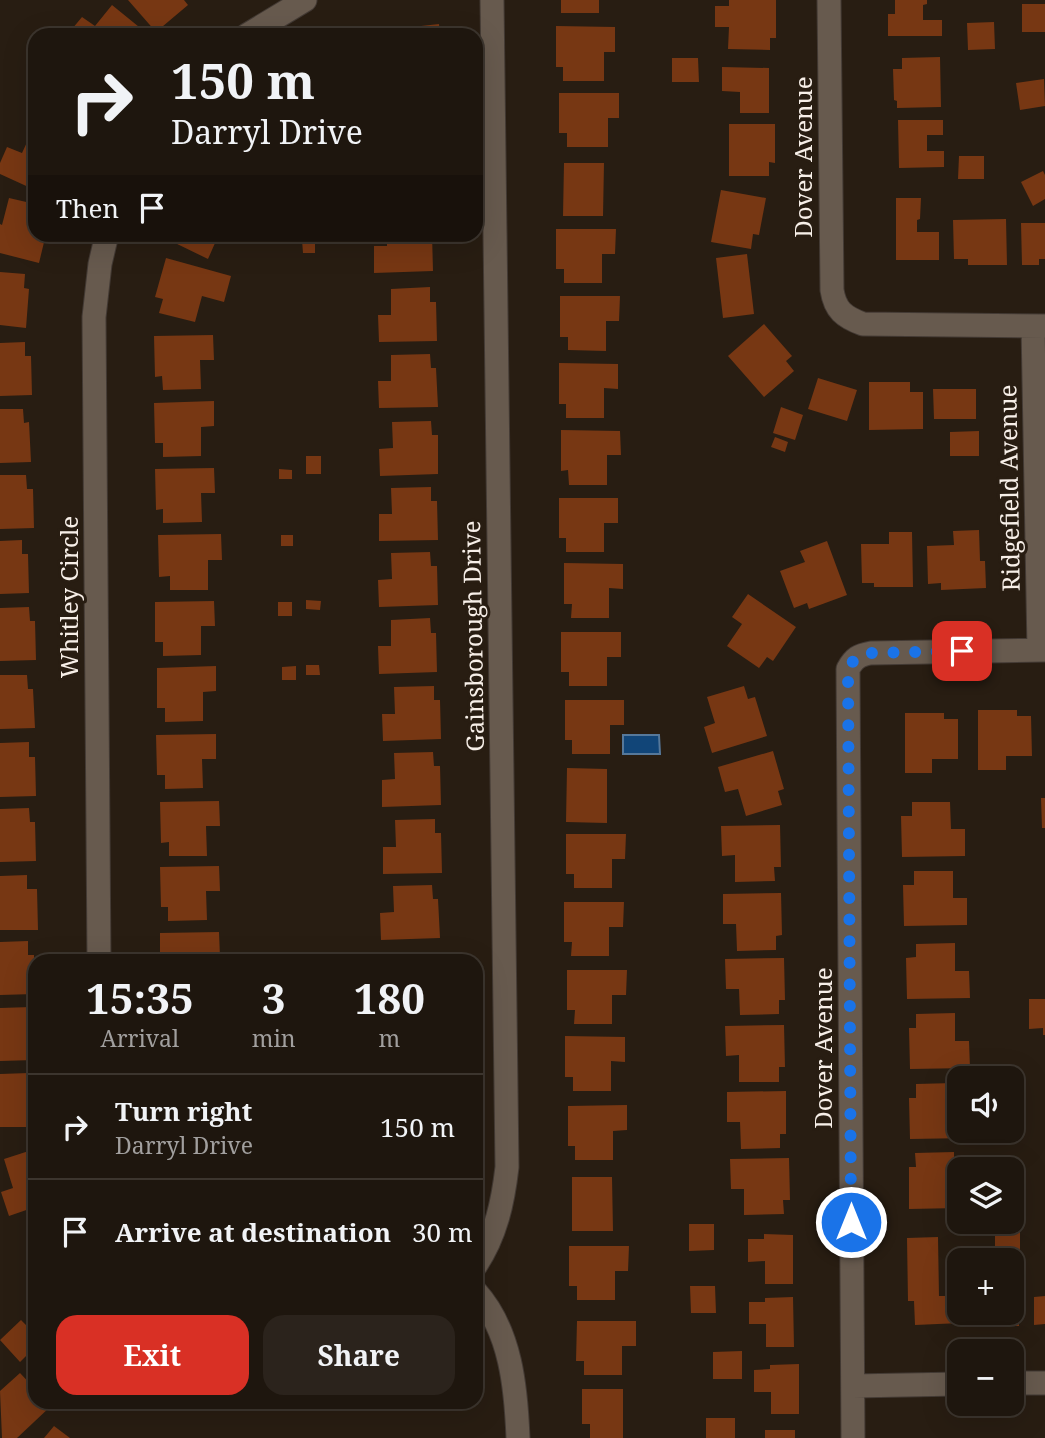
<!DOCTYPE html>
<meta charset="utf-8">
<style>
body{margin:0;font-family:"Noto Serif",serif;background:#2b231c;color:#f1f3f6;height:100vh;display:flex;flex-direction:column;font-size:26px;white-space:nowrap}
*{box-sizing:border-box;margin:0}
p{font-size:23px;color:#a19f9e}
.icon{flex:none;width:38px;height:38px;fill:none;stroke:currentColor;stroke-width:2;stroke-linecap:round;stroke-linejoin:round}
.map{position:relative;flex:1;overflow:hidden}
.side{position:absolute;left:28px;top:954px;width:455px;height:455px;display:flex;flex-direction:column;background:#1e160e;border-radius:21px;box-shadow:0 7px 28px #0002,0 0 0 2px #3c352e}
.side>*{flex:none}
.guide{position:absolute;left:28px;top:28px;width:455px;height:214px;border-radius:21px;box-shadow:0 7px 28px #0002,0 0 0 2px #3c352e;background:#1e160e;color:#f1f3f6;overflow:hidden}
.controls{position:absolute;left:947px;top:1066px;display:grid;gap:14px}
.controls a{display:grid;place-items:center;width:77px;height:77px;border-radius:14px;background:#1e160e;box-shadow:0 7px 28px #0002,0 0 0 2px #3c352e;font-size:35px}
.pin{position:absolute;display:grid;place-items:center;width:60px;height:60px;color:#fff;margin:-30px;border-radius:14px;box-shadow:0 4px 10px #0006}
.me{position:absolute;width:77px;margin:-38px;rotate:0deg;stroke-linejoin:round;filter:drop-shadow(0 0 5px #0008)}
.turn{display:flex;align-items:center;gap:24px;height:147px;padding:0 28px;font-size:32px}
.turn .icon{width:91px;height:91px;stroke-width:2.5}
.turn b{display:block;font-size:49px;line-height:60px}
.then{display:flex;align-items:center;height:66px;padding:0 28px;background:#0003;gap:14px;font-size:26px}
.eta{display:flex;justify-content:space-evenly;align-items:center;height:119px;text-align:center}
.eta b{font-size:42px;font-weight:700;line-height:49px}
.action{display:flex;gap:14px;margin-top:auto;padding:14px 28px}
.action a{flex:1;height:80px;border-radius:21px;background:#d93025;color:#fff;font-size:28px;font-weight:700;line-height:80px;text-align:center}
.action a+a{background:#2b231c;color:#f1f3f6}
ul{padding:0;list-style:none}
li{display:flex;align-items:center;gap:21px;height:105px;padding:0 28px;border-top:2px solid #3c352e}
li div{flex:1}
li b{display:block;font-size:26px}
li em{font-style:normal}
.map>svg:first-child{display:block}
.water{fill:#114578;stroke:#56789a;stroke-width:2}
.building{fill:#773713}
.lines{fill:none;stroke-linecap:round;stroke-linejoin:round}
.street-casing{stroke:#433a34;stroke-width:25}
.street{stroke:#675a4e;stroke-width:23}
.route{stroke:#1a73e8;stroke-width:12;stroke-dasharray:0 21.6}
.labels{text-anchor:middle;stroke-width:6;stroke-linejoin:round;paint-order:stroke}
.street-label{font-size:24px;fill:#f7efe8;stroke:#281d12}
</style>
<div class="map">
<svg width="1045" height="1438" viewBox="0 0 1045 1438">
<rect width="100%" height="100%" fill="#281d12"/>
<path class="water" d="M623,735H659L660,754H623Z"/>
<path class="building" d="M128,0H184L188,5L156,32Z
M561,0H599V13H561Z
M729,0H776V38H770V50L728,49L729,27H715V6H729Z
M895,0H927V4L923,5V20H942V36H888V14H895Z
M1022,4H1045V32H1022Z
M112,5L144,31L141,35H67L82,17L95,26Z
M994,22L995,49L968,50L967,23Z
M439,24L440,35H394V29Z
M556,26L615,27V52H604V81H563V67H556Z
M940,57L941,107L897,108V101L894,100L893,69H902V58Z
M672,58H698L699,82H672Z
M722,67L769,68V113H740V92L722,91Z
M1044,79L1045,106L1020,110L1016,83Z
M559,93H619V118H608V147H567V133H559Z
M35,100V115L29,112Z
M898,120H943V135H927V151H944V167L899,168Z
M729,124H775V163L769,162V176H729Z
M35,125V190L0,174V163L7,147L22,153Z
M959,156H984V179H958Z
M564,163H604L603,216H563Z
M1043,171L1045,175V199L1033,206L1021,182Z
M721,190L766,198L759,235L753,234L751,249L711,242Z
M9,198L35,204V234H46L39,263L0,253V224L2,225Z
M896,198H921L920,219L917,220V232H939V260H896Z
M1006,219L1007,265H968V259H954L953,220Z
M1021,223H1045V259H1039V265H1022Z
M556,229H616L615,254H602V283H564V269H556Z
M177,234H219L208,259L173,242Z
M387,234H432L433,271L374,273V246H387Z
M302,240H315V253H303Z
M747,254L754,314L723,318L716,258Z
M166,258L231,276L224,302L202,296L195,322L159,313L163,299L155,297Z
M0,272L25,274L24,288L29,289L26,328L0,325Z
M430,287V302H436L437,341L379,342L378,315H391V289Z
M560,296H620L619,321H606V351L568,350V337H560Z
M764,324L792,356L786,361L794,371L764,397L728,356Z
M213,335L214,360H200L201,389L163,390L162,376L155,377L154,336Z
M25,342V356H31L32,395L0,396V343Z
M430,354L431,368H436L438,407L379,408L378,381H391V355Z
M559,363L618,364V389L604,388V418H566V404H559Z
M818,378L857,390L847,421L808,409Z
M869,382H910V392H923V429L869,430Z
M933,389H976V419H934Z
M214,401V426L201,427V456L163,457V443H155L154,403Z
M781,407L803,415L795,440L773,433Z
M0,409H23L24,423L29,422L31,462L0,463Z
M431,421L432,435H438V474L380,476L379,449L393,448L392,422Z
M561,430L620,431L621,455H607V485H569L568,470L561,471Z
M979,431V456H950V432Z
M775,437L788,442L785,452L771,447Z
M306,456H321V474H306Z
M214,468L215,493H201L202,522L163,523V509L156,510L155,469Z
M279,469L292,470V479H279Z
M0,475H26L27,489H33L34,528L0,529Z
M431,487V501H437L438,540L379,541V514H392L391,488Z
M559,498H618V523H604V552H566V538H559Z
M979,530L980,561H985L986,588L941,590V583L928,584L927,546L954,545L953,531Z
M889,532H912L913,587H874V583H862L861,544H889Z
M221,534L222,560H208V590H170V576L159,577L158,535Z
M281,535H293V546H281Z
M22,540V554H28L29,593L0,594V541Z
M827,541L847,595L809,609L807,603L794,608L780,571L805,562L800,551Z
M430,552L431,566H437L438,605L379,607L378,580L392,579L391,553Z
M564,563L623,564V589L609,588V618H571L572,604H564Z
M748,594L796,627L773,661L767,657L759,668L727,646L742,624L732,617Z
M306,600L321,601L320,610L306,609Z
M214,601L215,626H201V655L163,656V642H155V602Z
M278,602H292V616H278Z
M29,607L30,621H35L36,660L0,661V608Z
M430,618L431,633H436L437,672L379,674L378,646H391V620Z
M561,632H621V657H607V686H569V672H561Z
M306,665H319L320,675H306Z
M216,666V691L203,692V721L165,722V708H157V668Z
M296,666V680H282V667Z
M0,675H27L28,689H33L35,728L0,729Z
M434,686V700H440L441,739L383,741L382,714H395L394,687Z
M744,686L748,699L755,697L767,736L712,753L704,727L715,723L707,697Z
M565,700H624V725H610V754H572V740H565Z
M978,710H1017V716H1031L1032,756H1006V770H978Z
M905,713H944V719H958V759H932V773H905Z
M216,734V759H202L203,788L165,789V775H157L156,735Z
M29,742V757H35L36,796L0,797V743Z
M773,751L784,789L778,791L782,805L746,816L738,789L725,792L718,767Z
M433,752L434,766H440L441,805L382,807V780L395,779L394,753Z
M567,768L607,769V823L566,822Z
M1041,798H1045V828H1042Z
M219,801L220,826H206L207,856H169V842L161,843L160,802Z
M912,802H950L951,829H965V856L902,857L901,816H912Z
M29,808L30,822H35L36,861L0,862V809Z
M435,819V833H441L442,873L383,874V847H396L395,820Z
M780,825L781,867H774L775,881L735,882V855L722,856L721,826Z
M566,834H626L625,859H612V888H574V874H566Z
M219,866L220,891H206L207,920L168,921V907H161L160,867Z
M914,871H953V898H967V925L904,926L903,885H914Z
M27,875V889H37L38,930H0V876Z
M432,885L433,899H438L440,938L381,940L380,913L394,912L393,886Z
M781,893L782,935L776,936V950L737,951L736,924H723V894Z
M564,902H624L623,927H609V956H571L572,942H564Z
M219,932L220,957H206V961H160V933Z
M28,941V955H34L35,994L0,995V942Z
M955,943V971H969L970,998L907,999L906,958L916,957V944Z
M434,952V961H395L394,953Z
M784,958L785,1000H779V1014L740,1015L739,989H726L725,959Z
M567,970H627L626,995H612V1024H574L575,1010H567Z
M1029,999H1045V1035H1043V1028L1029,1029Z
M31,1007L32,1021H35V1060L0,1061V1008Z
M955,1013V1041H969L970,1068L910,1069L909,1028H916V1014Z
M784,1025L785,1067H779V1082H739V1055L726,1056L725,1026Z
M565,1036L625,1037V1062L611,1061V1091H573V1077H565Z
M29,1073L30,1087H35V1127H0V1074Z
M954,1083L955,1110H959V1130H969V1138L910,1139L909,1098H916V1084Z
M786,1091V1134H780V1148L741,1149L740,1122H727V1092Z
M627,1105V1130L613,1131V1160H575V1146H568V1106Z
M35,1149V1207L9,1216L1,1192L13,1188L4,1159Z
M954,1152V1180H959V1208L909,1209V1167H916L915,1153Z
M789,1158L790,1200H783L784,1214L744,1215V1189H731L730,1159Z
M572,1177H612L613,1231H572Z
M689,1224H714V1250L689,1251Z
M1020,1224V1251H995V1225Z
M764,1234L793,1235V1284H765V1261L748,1262V1239H764Z
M938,1237L939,1296H959L961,1323L915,1325L914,1301H908L907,1238Z
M569,1246H629L628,1271H615V1300H577V1286H569Z
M690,1286H715L716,1313H691Z
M1045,1296V1324L1034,1325V1297Z
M793,1297L794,1347H766V1324H749V1302H765V1298Z
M1012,1297H1018L1019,1326H972V1312H1012Z
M21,1320L35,1334V1347L20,1362L0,1340Z
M577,1321H636V1346H622V1375H584V1361H576Z
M742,1351V1379H713V1352Z
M799,1364V1414H771V1392H754V1370L770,1369V1365Z
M20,1373L35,1389V1402H48L51,1406L17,1438H2L0,1391Z
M582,1389H623V1438H590V1424H582Z
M706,1418H735V1438H706Z
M54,1426L70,1438H44Z
M765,1430H795V1438H765Z"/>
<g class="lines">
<g class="street-casing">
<path id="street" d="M829,0L832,290C835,310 844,317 863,324L1045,326
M247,35L305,0
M1033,326L1039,650
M99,961L94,317L100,264L107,234
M476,1265C496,1235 503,1202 507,1167L492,0
M476,1292C511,1331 516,1388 518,1438
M1012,1383H1045
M853,1386L959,1384
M853,1438L848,669C854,658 859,655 871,653L1045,650"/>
</g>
<use href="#street" class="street"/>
</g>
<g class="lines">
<path class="route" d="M851,1222L848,669C854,658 859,655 872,653L962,651"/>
</g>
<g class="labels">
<g class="street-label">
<text transform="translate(804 157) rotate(-90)" y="8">Dover Avenue</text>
<text transform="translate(1010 488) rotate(-91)" y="8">Ridgefield Avenue</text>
<text transform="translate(70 597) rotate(-90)" y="8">Whitley Circle</text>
<text transform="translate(474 636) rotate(-91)" y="8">Gainsborough Drive</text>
<text transform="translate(824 1048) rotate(-90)" y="8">Dover Avenue</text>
</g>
</g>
</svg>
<div class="controls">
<a><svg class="icon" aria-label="sound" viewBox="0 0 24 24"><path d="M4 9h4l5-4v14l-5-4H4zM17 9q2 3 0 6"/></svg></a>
<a><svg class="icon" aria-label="layers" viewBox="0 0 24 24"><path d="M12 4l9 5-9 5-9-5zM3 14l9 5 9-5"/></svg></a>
<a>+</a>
<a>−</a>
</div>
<div class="pin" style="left:962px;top:651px;background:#d93025"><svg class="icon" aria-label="arrive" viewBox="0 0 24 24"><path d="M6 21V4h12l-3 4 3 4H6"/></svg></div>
<svg class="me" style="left:851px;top:1222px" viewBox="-20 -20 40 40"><circle r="17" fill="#1a73e8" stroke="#fff" stroke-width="3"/><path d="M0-11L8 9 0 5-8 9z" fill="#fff"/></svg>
<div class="guide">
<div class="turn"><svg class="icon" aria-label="right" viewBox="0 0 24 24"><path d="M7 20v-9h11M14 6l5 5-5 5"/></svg><div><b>150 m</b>Darryl Drive</div></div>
<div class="then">Then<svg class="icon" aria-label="arrive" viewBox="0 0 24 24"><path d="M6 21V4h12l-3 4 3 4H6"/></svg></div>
</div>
<section class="side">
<div class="eta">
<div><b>15:35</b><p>Arrival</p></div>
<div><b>3</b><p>min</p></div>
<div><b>180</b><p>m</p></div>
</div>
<ul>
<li><svg class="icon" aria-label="right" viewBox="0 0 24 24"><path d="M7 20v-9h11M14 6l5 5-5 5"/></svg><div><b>Turn right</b><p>Darryl Drive</p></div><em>150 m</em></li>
<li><svg class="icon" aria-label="arrive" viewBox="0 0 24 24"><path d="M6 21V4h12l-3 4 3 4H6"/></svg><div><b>Arrive at destination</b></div><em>30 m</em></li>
</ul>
<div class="action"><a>Exit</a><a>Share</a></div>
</section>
</div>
